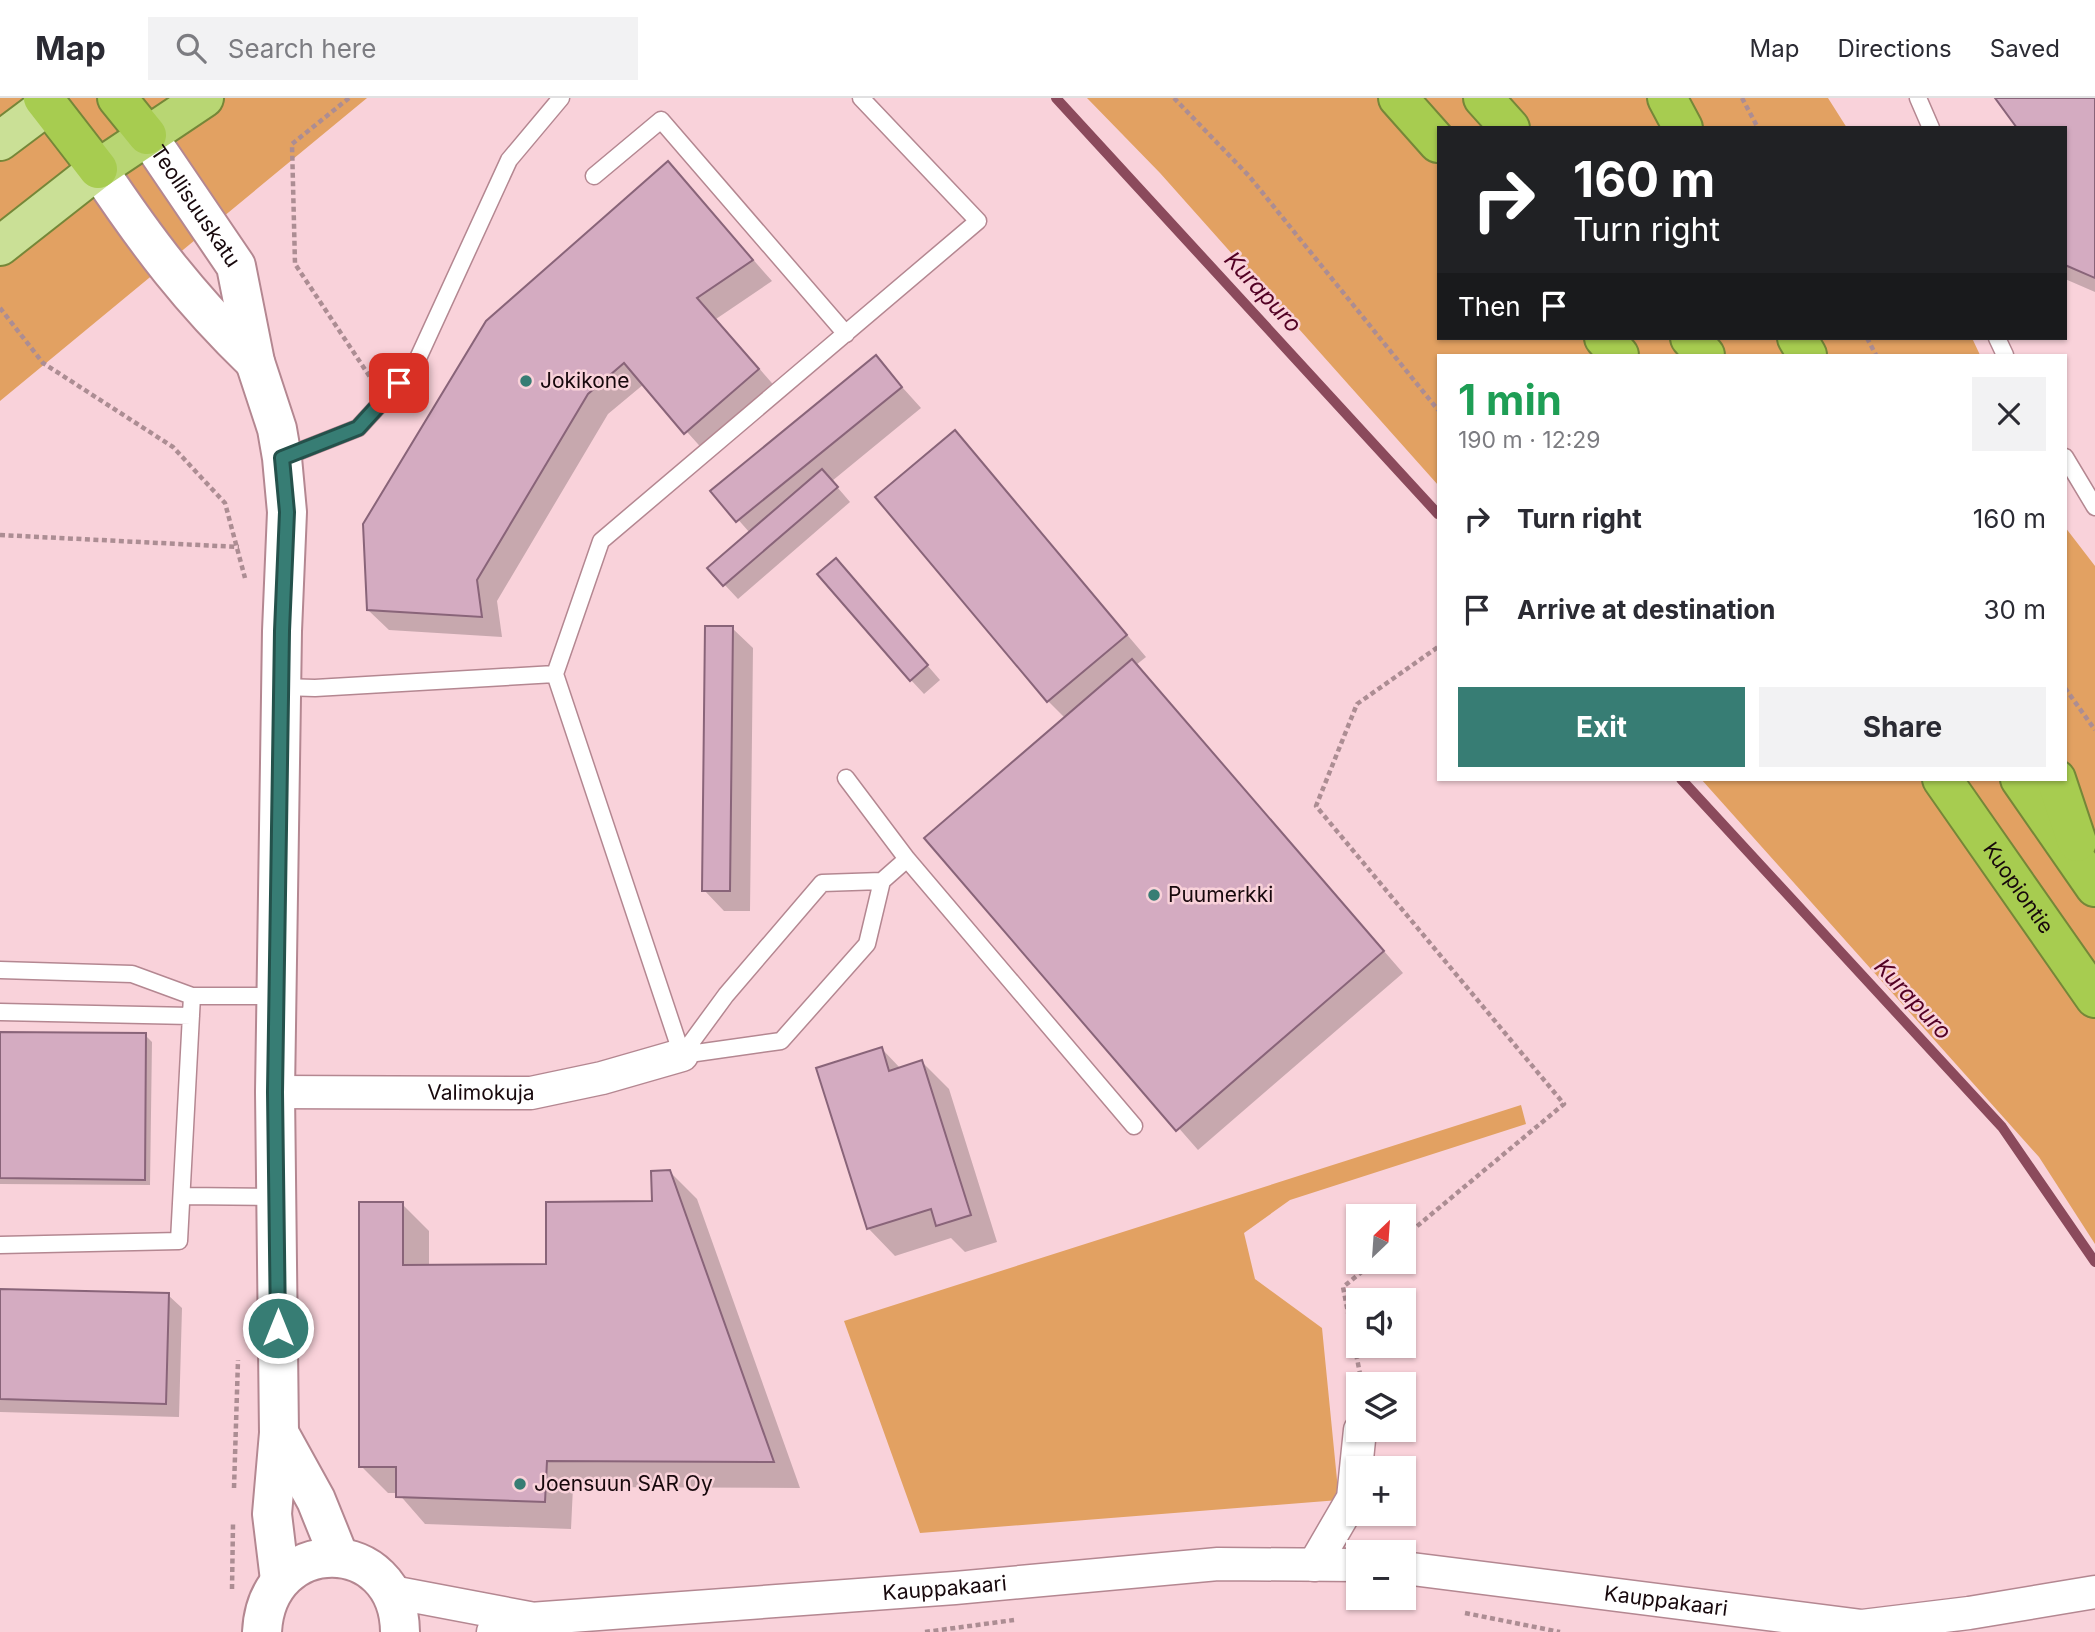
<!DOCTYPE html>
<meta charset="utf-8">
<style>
body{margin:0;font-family:Inter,sans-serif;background:#f2f2f3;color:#2b2b33;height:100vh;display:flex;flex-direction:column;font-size:26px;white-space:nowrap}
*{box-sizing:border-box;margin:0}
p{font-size:23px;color:#7c7c81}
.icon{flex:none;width:38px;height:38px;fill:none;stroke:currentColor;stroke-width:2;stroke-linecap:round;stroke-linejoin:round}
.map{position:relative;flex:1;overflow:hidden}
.panel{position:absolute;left:1437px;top:256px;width:630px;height:427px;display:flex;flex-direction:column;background:#fff;border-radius:0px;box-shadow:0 2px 5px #0004}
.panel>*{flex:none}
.banner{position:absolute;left:1437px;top:28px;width:630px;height:214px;border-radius:0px;box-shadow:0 2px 5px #0004;background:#202124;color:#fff;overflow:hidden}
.needle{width:46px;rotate:25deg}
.fabs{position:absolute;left:1346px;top:1106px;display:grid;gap:14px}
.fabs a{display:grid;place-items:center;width:70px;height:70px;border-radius:0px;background:#fff;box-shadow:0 2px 5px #0004;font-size:35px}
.pin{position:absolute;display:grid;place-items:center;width:60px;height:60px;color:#fff;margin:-30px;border-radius:14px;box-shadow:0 4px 10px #0006}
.me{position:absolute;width:77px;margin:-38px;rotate:0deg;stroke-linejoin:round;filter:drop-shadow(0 0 5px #0008)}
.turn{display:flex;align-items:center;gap:24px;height:147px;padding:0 21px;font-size:32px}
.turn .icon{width:91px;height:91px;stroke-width:2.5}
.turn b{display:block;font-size:49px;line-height:60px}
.then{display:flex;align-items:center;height:66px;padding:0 21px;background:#0003;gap:14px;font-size:26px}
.round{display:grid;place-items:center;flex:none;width:74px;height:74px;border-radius:0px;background:#f2f2f3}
.summary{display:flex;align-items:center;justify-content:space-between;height:119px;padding:0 21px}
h1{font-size:42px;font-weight:700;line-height:52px;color:#1e9e55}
.button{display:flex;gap:14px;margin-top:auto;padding:14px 21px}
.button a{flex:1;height:80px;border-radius:0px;background:#377d74;color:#fff;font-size:28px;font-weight:700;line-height:80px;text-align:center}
.button a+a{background:#f2f2f3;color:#2b2b33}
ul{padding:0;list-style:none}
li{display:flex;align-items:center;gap:21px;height:91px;padding:0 21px}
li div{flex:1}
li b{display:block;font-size:26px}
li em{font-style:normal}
header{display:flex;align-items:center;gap:42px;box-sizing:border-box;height:98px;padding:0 35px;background:#fff;border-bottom:2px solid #e1e1e2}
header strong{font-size:33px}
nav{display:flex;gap:38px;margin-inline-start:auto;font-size:24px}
.search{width:490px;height:63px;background:#f2f2f3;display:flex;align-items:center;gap:18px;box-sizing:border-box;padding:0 24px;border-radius:0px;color:#7c7c81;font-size:26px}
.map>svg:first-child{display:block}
.green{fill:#e2a162}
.shadow{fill:#0003}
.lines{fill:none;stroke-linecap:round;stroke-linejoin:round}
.stream{stroke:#8b4a5c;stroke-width:10}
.building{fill:#d4abc1;stroke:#896479;stroke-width:2}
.service-casing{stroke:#b48791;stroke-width:19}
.minor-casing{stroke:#b48791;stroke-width:35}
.tertiary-casing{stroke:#b48791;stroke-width:42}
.primary-casing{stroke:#758738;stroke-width:42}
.trunk-casing{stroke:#758738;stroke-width:42}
.motorway-casing{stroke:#758738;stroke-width:42}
.path{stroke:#ac8d93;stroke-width:4.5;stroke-dasharray:5 3.5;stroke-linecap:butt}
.service{stroke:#fff;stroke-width:16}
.minor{stroke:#fff;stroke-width:32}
.tertiary{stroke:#fff;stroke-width:38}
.primary{stroke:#cae096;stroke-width:38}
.trunk{stroke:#b8d673;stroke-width:38}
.motorway{stroke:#a7cc50;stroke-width:38}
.route-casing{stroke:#24514b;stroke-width:18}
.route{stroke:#377d74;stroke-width:12}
.poi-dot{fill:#377d74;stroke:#f9d2da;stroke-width:2.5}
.labels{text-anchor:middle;stroke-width:5;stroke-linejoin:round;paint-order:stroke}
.street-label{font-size:21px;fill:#17080c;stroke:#f9d2da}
.poi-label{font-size:21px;fill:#17080c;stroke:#f9d2da;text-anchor:start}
.water-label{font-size:23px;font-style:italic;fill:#530124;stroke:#f9d2da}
</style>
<header>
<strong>Map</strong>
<div class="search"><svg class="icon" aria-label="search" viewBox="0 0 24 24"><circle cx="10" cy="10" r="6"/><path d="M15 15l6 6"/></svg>Search here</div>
<nav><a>Map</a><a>Directions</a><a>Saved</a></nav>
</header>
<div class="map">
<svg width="2095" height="1534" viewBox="0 0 2095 1534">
<rect width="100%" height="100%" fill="#f9d2da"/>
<path class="green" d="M0,0H367L0,303Z
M1087,0H1828L1847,30H1438V240H1972L1980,257H1438V387L1160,75Z
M2065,429L2095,468V1146L2039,1059L1701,681H2065Z
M1521,1007L1526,1026L1290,1102L1244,1135L1255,1181L1322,1230L1339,1402L920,1435L844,1223Z"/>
<path class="shadow" d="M1997,0H2095V194L2065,181V30Z
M668,65L772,183L716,221L778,292L706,355L644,286L608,316L497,503L502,539L389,532L368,512Z
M875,259L921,310L832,383L850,404L738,501L709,470L750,435L713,393Z
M955,334L1146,559L1136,567L1403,875L1198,1052L926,741L1066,621L1048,603Z
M849,476L940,582L924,596L911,582Z
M732,530L753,550L750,813H724L704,792Z
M0,936L145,937L152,944L150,1087L0,1086Z
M882,951L901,971L922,964L949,991L997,1144L965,1154L951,1140L895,1158L868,1130Z
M670,1074L697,1101L800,1390L573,1389L571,1431L425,1426L398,1395H388L361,1368L402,1106L429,1133V1168H548L654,1105Z
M0,1193L168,1197L182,1210L179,1319L0,1314Z"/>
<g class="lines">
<path class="stream" d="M1056,0L1438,416
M1681,681L2002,1029L2095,1164"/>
</g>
<path class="building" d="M1995,0H2095V180L2065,167V30H2017Z
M668,63L753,162L697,200L759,271L684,336L624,265L588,296L477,482L482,519L367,512L363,426L486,223Z
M876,257L902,289L736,424L710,393Z
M955,332L1127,537L1047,604L875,399Z
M822,371L838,389L723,488L707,470Z
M836,460L928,567L910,583L817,476Z
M705,528H733L730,793H702Z
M1132,561L1384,853L1176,1033L924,740Z
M0,934L146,935L145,1082L0,1080Z
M882,949L889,973L922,962L971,1117L936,1128L931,1111L867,1131L816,970Z
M670,1072L774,1364L547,1363L545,1404L396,1399V1369H359V1104H403V1167L546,1166V1104L652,1103L651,1073Z
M0,1191L169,1195L166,1306L0,1301Z"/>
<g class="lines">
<g class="service-casing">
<path id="service" d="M1918,0L1931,30
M594,78L661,22L846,236
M1997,240L2005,257
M2065,359L2095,409
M282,360L358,330L414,269L509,62L561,0
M555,576L682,957
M281,589L315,590L555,576L601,443L978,123L861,0
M846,680L907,761L1134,1028
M0,872L132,876L192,898H277
M0,914L191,918
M682,957L781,943L867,846L882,783L907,761
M682,957L726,897L822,785L882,783
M182,1098L278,1099
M0,1147L179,1143L192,898"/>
</g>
<g class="minor-casing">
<g id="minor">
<path id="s1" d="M275,994L531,995L602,980L682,957"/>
<path d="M1314,1467L1353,1400L1360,1332"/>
<path id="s2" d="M1404,1470L1862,1528L1969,1515L2095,1494"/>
<path d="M392,1494L529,1520"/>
<path id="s3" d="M493,1534L530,1521L955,1490L1218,1466L1358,1467"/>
</g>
</g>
<g class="tertiary-casing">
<g id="tertiary">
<path id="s4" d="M147,37L236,168L255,264L277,331L282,360L287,414L282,533L275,994L279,1335L272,1416L280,1482"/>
<path d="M98,71C148,146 190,201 255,264"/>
<path d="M279,1335L316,1402L339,1459"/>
<path d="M262,1534C267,1434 399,1436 400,1534"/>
</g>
</g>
<g class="primary-casing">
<path id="primary" d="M0,43L48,7
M0,148L98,71"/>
</g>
<g class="trunk-casing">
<path id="trunk" d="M98,71L204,0"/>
</g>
<g class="motorway-casing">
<g id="motorway">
<path d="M43,0L98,71"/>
<path d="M117,0L147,37"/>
<path d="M1398,0L1438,45"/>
<path d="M1483,0L1510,30"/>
<path d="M1667,0L1683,30"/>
<path d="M1604,240L1619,257"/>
<path d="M1690,240L1705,257"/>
<path d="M1797,240L1807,257"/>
<path id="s5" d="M1942,681L2095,900"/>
<path d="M2020,681L2095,789"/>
<path d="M2056,681L2077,744"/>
</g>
</g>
<path class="path" d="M349,0L292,46L295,166L370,279
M1174,0L1249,78L1438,312
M1742,0L1758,30
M0,210L43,265L173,349L225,405L245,480
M1867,240L1876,257
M0,437L239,449
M2065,590L2095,632
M1404,1139L1564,1006L1316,708L1357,606L1438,549
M1362,1286L1343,1189L1374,1164
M234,1390L238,1262
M232,1491L233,1426
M1368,1500H1388
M1465,1515L1560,1534
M925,1534L1014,1522"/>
<use href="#service" class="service"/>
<use href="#minor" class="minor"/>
<use href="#tertiary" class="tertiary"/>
<use href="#primary" class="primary"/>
<use href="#trunk" class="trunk"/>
<use href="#motorway" class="motorway"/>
</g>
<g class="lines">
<g class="route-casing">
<path id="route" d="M278,1230L275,994L282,533L287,414L282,360L358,330L399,285"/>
</g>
<use href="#route" class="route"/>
</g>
<g class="poi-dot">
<circle cx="526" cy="283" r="7"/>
<circle cx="1154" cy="797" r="7"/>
<circle cx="520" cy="1386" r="7"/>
</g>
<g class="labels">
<g class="street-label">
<text dy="7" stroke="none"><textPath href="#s4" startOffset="86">Teollisuuskatu</textPath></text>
<text dy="7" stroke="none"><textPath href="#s5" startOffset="133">Kuopiontie</textPath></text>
<text dy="7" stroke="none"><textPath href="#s1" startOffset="206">Valimokuja</textPath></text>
<text dy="7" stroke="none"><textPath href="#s3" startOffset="455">Kauppakaari</textPath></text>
<text dy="7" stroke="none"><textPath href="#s2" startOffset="264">Kauppakaari</textPath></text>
</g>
<g class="poi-label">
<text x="540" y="290">Jokikone</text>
<text x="1168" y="804">Puumerkki</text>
<text x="534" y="1393">Joensuun SAR Oy</text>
</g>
<g class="water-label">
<text transform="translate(1263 194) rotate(47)" y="8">Kurapuro</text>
<text transform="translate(1913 901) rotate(47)" y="8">Kurapuro</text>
</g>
</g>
</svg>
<div class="fabs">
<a><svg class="needle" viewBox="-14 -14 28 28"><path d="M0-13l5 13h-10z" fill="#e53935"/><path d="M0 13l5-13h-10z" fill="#7c7c81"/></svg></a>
<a><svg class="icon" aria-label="sound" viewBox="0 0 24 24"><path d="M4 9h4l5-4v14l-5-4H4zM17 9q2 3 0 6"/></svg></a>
<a><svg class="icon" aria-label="layers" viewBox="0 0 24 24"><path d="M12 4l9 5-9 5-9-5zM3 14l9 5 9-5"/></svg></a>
<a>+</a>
<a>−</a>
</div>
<div class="pin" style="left:399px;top:285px;background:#d93025"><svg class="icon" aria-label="arrive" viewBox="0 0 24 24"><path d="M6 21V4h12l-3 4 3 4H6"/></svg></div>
<svg class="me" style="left:278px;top:1230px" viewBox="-20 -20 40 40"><circle r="17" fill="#377d74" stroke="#fff" stroke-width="3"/><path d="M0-11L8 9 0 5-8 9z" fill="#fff"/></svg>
<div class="banner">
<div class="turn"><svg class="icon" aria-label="right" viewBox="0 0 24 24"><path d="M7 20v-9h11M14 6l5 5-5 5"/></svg><div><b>160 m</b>Turn right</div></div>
<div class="then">Then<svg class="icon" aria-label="arrive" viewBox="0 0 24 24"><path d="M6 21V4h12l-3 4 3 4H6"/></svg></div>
</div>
<section class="panel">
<div class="summary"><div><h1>1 min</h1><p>190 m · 12:29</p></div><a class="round"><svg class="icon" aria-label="close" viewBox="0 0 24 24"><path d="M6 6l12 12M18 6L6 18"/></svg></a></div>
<ul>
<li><svg class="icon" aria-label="right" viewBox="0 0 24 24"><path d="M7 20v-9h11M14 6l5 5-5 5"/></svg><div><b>Turn right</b></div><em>160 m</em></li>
<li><svg class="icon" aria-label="arrive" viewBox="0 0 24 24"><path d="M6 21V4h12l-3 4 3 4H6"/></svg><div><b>Arrive at destination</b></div><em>30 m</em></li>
</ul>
<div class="button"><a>Exit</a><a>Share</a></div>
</section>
</div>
